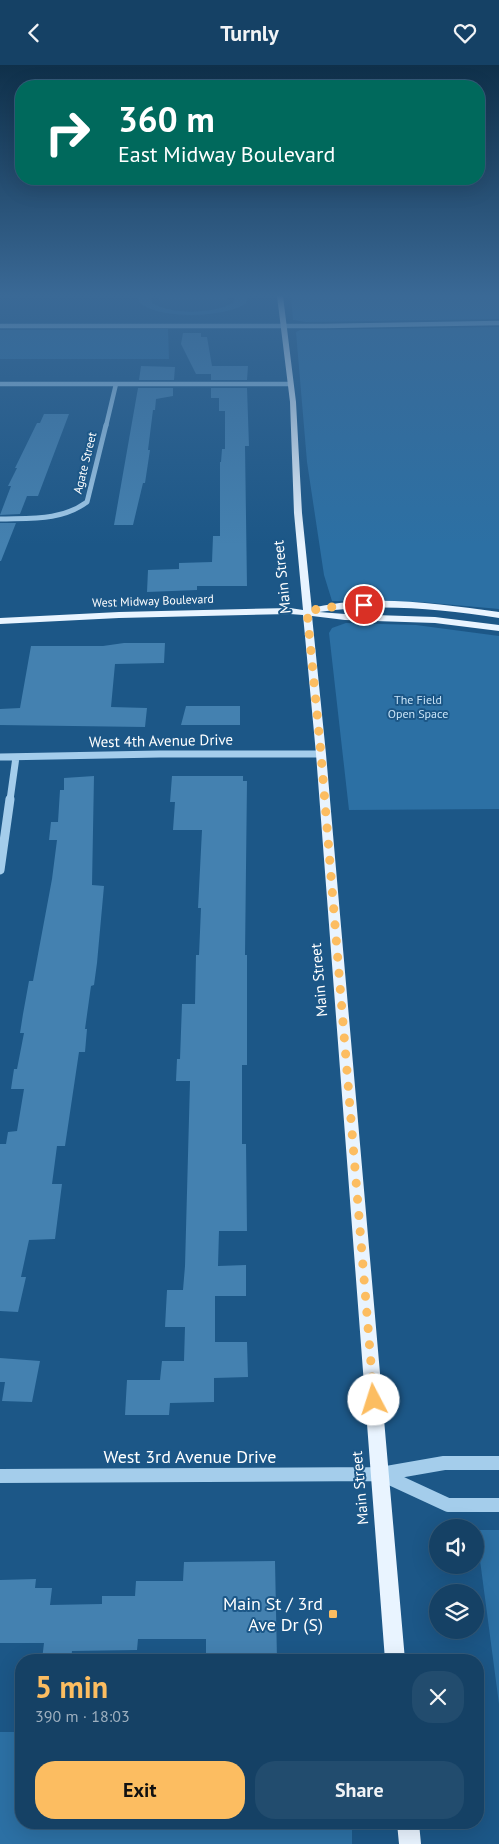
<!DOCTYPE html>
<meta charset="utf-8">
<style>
body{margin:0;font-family:"PT Sans",sans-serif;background:#224c6e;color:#f1f3f6;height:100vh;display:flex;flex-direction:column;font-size:19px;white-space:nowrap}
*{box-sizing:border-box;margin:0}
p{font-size:16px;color:#9dafbf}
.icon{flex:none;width:28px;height:28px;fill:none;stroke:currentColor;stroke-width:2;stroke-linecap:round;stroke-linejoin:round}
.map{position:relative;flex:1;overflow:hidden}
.panel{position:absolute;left:15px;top:1589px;width:469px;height:175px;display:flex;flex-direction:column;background:#154165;border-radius:20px;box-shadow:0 5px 20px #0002,0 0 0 1px #345a79}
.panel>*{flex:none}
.top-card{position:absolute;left:15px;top:15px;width:470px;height:105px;border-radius:20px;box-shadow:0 5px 20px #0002,0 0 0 1px #345a79;background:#00695c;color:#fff;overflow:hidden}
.tools{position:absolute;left:429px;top:1454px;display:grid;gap:10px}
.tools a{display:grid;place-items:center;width:55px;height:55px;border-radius:50%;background:#154165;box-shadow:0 5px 20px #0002,0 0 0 1px #345a79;font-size:25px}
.pin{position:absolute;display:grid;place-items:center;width:42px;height:42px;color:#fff;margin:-21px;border:2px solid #fff;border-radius:50%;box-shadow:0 1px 5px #0007}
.me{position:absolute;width:55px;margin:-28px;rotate:355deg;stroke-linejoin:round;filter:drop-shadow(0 0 4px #0008)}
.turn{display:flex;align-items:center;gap:18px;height:105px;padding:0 20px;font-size:22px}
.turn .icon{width:65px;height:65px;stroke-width:2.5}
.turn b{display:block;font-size:35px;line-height:42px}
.round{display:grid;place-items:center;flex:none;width:52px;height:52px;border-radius:20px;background:#224c6e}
.overview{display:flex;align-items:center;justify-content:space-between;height:85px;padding:0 20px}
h1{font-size:30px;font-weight:700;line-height:38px;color:#fcbd61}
.button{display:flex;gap:10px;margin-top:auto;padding:10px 20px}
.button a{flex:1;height:58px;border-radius:20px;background:#fcbd61;color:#111;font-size:20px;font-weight:700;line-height:58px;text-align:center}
.button a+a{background:#224c6e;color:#f1f3f6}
header{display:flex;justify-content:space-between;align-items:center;height:65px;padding:0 20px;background:#154165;font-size:22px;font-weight:700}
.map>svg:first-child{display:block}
.green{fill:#2c70a4}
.building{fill:#4481b0}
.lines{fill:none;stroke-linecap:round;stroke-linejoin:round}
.minor-far4{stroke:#a4cdeb;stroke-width:4.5}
.minor-far3{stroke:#a4cdeb;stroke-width:5}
.minor-far2{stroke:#a4cdeb;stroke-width:7}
.minor-far1{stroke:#a4cdeb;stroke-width:9}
.minor{stroke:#a4cdeb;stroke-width:14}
.major{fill:#e9f4ff;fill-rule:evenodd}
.route{stroke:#fcbd61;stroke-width:9;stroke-dasharray:0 16.2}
.poi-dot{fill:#fcbd61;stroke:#1c5787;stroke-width:2}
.labels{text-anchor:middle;stroke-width:4;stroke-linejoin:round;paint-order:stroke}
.far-street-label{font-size:12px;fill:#fff;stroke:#1c5787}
.far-park-label{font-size:12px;fill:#c9e4f8;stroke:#1c5787}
.street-label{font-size:15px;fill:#fff;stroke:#1c5787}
.near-street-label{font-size:18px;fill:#fff;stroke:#1c5787}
.near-poi-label{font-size:18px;fill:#fff;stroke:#1c5787;text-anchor:end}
</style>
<header><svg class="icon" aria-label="back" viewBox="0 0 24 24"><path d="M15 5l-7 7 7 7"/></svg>Turnly<svg class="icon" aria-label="heart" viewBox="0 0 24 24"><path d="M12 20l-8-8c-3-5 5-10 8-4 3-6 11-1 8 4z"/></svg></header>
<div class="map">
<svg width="499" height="1779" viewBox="0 0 499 1779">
<rect width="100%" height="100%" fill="#1c5787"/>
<path class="green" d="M138,231H151L152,238C172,250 212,249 233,238L235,231H248L246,238C227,253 157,255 139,237Z
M159,231H227V235H159Z
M291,231H499V254L306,257L293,255Z
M499,262V544L421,537L332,536L324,510L307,397L296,267L300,265Z
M168,264L169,294H0V265Z
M346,558L416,560L499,571V744L349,745L329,568L332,563Z
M476,1465H499V1639Z
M0,1667H21V1758H352V1779H0Z"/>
<path class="building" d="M183,268H201V272H207L212,301H248L247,315H211V309H196L181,279Z
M141,301L175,302L174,315H139Z
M138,323H173V331L156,334L155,345H153L148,385H150L145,418H143L133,460H114Z
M211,323H247L249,381H245L247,521H197V525L147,527L148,505L179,504V498L212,497L213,471H220V397H221L222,384H225V346H219V333H211Z
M44,349H69L38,431H27L20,449L0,450L11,421H8L17,403H15L37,358H40Z
M0,458H16L1,496H0Z
M124,578H165L164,598L115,599L111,642L147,643L145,662L0,660V644L20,643L31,581H103Z
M186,641H240V660H181Z
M94,711L92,820L104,821L97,898L94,920L91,921L85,964H87L85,987H79L65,1081H57L52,1119H62L55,1174L29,1175L21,1212H26L18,1247L0,1246V1079H6L8,1067L17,1066L24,1024H11L14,1004H17L24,968H20L23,949L29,916H33L52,814L57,775H49L51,757H58L60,725H64V713Z
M172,711H243V716H247L245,890H247V1000H242V1079H246L247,1166H219L218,1201L246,1200V1231H215V1277H247L248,1312L214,1313V1337L170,1338L169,1350H125L127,1315H160L162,1296H184L185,1262H165L167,1225H183L185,1201L190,1016H176L177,994H180L182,939H195L196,890H199L201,843H198L202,765H173L175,737H170Z
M0,1293L40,1296L32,1337L2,1336L5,1317H0Z
M275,1496L277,1595H206V1574H138L137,1585L72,1586L71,1595H42L44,1578H0V1515L36,1514L35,1523H52L50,1540L102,1539V1531H135L136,1516H183L184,1497Z"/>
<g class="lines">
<path class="minor-far4" d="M0,261H325L499,258
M0,319H290
M106,361L116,319"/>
<path class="minor-far3" d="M0,454C31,453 61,456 87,437L106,360"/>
<path class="minor-far2" d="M0,692L160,689H321
M10,735L16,692"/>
<path class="minor-far1" d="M0,805L10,734"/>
<path class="minor" d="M381,1409L448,1440H499
M0,1411L381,1409L444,1398H499"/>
<path class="major" d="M277,231H283L296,337L302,448L312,546L319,547L315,544L316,542C375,529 440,539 499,547V553C439,544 380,538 319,547L345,549L435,552L499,560V566L435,558L345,555L312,551L326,689L405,1595H385L316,689L303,550L290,549L119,553L0,559V553L119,547L290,543L303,545L294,448L290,337Z
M397,1758H419L421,1779H399Z"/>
</g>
<linearGradient id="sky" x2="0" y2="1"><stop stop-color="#0f304a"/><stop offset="0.48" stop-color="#3a6996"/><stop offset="1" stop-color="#3a6996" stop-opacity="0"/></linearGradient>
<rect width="499" height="480" fill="url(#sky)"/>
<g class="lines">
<path class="route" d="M364,540H344L307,546L321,689L374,1335"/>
</g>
<rect class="poi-dot" x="328" y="1544" width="10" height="10" rx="2.5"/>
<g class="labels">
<g class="far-street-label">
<text transform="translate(85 398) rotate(-76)" y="4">Agate Street</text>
<text transform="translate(153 536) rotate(-2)" y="4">West Midway Boulevard</text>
</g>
<g class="far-park-label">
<text x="418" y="639">The Field<tspan x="418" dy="14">Open Space</tspan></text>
</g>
<g class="street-label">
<text transform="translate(282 512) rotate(-96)" y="5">Main Street</text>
<text transform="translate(161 676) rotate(-1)" y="5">West 4th Avenue Drive</text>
<text transform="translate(319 915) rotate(-95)" y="5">Main Street</text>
<text transform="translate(360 1423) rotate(-95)" y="5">Main Street</text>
</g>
<g class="near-street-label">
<text x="190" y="1398">West 3rd Avenue Drive</text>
</g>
<g class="near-poi-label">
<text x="323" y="1545">Main St / 3rd<tspan x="323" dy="21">Ave Dr (S)</tspan></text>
</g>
</g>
</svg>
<div class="tools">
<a><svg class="icon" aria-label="sound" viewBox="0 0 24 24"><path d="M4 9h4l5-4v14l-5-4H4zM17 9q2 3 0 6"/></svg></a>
<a><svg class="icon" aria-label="layers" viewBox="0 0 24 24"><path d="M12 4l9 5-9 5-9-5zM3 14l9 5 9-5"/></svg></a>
</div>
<div class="pin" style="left:364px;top:540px;background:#d93025"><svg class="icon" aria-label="arrive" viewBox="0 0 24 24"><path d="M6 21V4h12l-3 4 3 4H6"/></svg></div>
<svg class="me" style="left:374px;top:1335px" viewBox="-20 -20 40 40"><circle r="19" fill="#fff"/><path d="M0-13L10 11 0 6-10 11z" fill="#fcbd61"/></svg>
<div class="top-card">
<div class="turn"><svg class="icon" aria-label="right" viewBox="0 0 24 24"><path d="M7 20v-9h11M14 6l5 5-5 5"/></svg><div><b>360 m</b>East Midway Boulevard</div></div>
</div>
<section class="panel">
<div class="overview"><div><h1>5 min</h1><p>390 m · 18:03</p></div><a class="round"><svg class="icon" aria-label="close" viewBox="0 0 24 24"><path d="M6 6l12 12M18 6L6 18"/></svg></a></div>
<div class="button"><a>Exit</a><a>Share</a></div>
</section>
</div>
